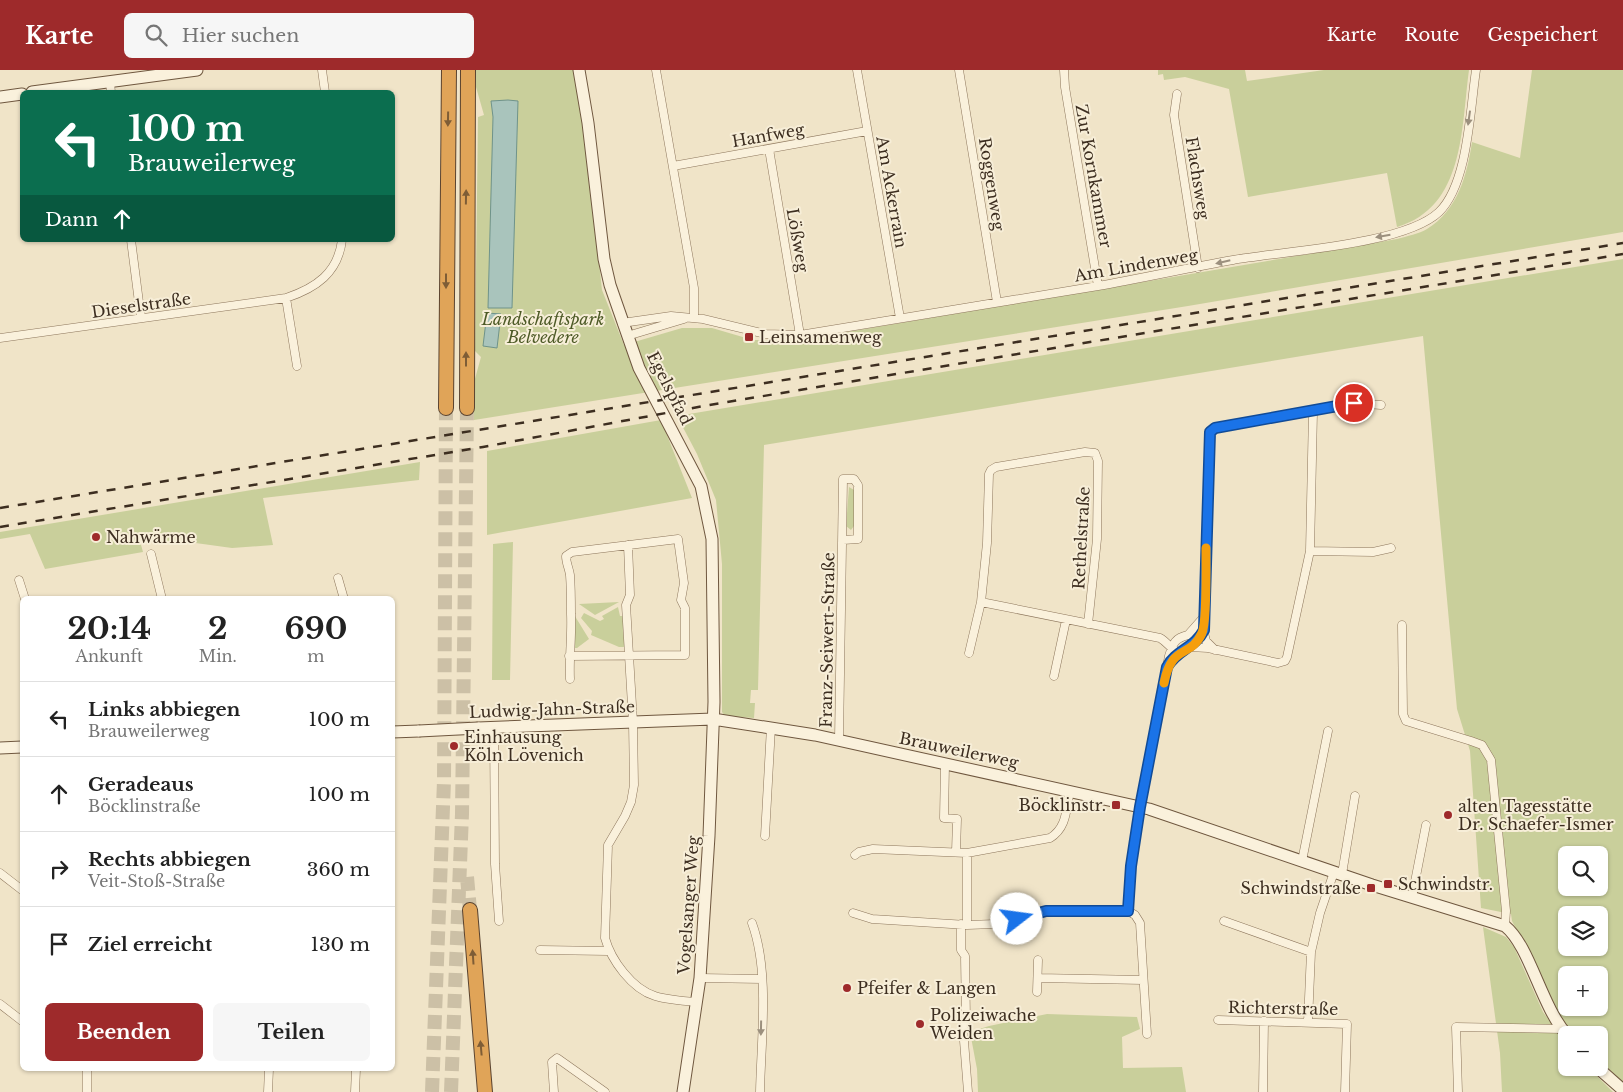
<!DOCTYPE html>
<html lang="de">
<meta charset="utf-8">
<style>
body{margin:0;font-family:"Libre Baskerville",serif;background:#f6f6f6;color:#222;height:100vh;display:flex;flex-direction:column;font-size:19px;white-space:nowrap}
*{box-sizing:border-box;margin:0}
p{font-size:16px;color:#767676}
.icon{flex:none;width:28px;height:28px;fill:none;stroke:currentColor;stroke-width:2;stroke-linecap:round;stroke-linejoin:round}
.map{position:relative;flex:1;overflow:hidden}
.side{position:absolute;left:20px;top:526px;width:375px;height:475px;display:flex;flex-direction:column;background:#fff;border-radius:8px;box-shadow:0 1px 4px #0004}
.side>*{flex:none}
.hud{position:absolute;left:20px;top:20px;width:375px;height:152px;border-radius:8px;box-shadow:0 1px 4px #0004;background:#0b6e4f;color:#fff;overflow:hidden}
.buttons{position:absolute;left:1558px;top:776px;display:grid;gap:10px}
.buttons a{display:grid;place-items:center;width:50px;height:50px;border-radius:8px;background:#fff;box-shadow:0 1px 4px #0004;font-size:25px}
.pin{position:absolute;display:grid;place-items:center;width:42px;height:42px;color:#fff;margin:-21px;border:2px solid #fff;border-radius:50%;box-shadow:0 1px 5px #0007}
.me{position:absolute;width:55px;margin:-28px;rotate:75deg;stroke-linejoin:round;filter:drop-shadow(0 0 4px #0008)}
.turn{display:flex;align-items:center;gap:18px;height:105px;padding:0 25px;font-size:22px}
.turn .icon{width:65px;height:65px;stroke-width:2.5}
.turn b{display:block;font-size:35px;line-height:42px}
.then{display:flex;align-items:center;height:48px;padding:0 25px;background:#0003;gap:10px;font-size:19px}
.eta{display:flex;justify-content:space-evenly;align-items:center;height:85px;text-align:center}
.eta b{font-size:30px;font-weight:700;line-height:35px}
.action{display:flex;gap:10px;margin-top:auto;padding:10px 25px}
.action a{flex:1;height:58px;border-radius:8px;background:#9e2a2b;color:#fff;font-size:20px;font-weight:700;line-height:58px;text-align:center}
.action a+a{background:#f6f6f6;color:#222}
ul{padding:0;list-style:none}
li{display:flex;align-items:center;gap:15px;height:75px;padding:0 25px;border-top:1px solid #e0e0e0}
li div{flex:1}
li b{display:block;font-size:19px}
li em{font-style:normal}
header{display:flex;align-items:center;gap:30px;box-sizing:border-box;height:70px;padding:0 25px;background:#9e2a2b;color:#fff}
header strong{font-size:24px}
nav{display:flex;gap:28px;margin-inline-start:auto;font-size:18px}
.search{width:350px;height:45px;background:#f6f6f6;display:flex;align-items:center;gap:12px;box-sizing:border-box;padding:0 18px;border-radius:8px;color:#767676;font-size:19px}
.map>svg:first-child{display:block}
.green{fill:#c9cf9b;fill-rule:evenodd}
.water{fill:#a9c4bc;stroke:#6f938a}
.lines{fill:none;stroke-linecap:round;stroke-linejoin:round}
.highway-tunnel{stroke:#ccc0a6;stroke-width:14;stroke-dasharray:14 7;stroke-linecap:butt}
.street-casing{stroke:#8d765c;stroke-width:9}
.secondary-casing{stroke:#6f573f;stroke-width:13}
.highway-casing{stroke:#5b4430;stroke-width:16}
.street{stroke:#faf1dc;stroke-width:8}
.secondary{stroke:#faf1dc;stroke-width:11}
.highway{stroke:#e0a458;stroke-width:14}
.rail{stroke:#3d2e20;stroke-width:2.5;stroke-dasharray:9 9;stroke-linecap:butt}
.secondary-bridge-casing{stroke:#6f573f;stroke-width:13;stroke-linecap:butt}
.secondary-bridge{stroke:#faf1dc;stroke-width:11}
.oneway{fill:#9c907e}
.oneway2{fill:#7e5d36}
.route-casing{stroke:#114b97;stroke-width:12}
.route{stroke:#1a73e8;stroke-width:9}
.slow{stroke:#f59e0b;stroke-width:9}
.poi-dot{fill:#9e2a2b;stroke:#f7eed8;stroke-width:2}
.labels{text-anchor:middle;stroke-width:4;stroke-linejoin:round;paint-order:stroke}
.street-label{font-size:16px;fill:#3d2e20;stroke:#f7eed8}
.park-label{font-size:16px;font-style:italic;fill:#4d5a26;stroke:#f7eed8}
.poi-label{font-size:16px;fill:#3d2e20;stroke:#f7eed8;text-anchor:start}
</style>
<header>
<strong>Karte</strong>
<div class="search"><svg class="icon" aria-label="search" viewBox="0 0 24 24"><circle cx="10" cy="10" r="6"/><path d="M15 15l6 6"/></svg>Hier suchen</div>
<nav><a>Karte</a><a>Route</a><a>Gespeichert</a></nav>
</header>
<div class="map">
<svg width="1623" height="1022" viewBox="0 0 1623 1022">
<rect width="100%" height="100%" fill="#f0e4c8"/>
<path class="green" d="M476,0H575L581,23L602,220L624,275L682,258H712L753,270H800L1397,169C1407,166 1419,164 1427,159C1458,140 1467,105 1472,72L1520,88L1532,0H1623V162L1188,236L474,350L473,316L481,287L475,281L478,47L484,45L476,17Z
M1158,0H1245L1247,11L1324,0H1469C1461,58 1465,137 1397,157L1387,103L1248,127L1229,19L1185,7L1164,10L1163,4L1158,5Z
M1623,189V1012L1599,990V965H1573L1565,957L1512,851L1511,844L1481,838L1470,681L1457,639L1423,266L764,375L758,620H751L750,633H755L754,648L725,646L722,642V494L716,430L697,384L677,346ZM1566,785H1599V818H1566ZM1566,845H1599V878H1566ZM1566,905H1599V938H1566Z
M661,350L692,428L487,465V381Z
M420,392L419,410L263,428L273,475L232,478L181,471L164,473L160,469L150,470L138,464L143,482L45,499L30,464L0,469V462Z
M849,417L854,420V456L851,460L846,456Z
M513,472L510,610H492L493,474Z
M619,532L595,545L579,534Z
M618,537L620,546H624L625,577H619L591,565L592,561L581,548L584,543L600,551L604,549L602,546Z
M573,543L589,569L577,578H574Z
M1483,857L1506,867L1514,877L1543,942L1566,973V998H1589L1613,1022H1502L1500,983Z
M1047,944L1137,947L1140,959L1122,967L1123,998L1182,997L1186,1022H978L977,999L970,962L989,956Z"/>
<path class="water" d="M508,30L518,31L512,238H488L493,47L491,31Z
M487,243L501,244L497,278L483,276Z"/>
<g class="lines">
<path class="highway-tunnel" d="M467,807L470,840
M432,1022L444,711L446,338
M451,1022L462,744L467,338"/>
<g class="street-casing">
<path id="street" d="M322,0L325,22
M656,0L694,218V248
M857,0L900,248
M959,0L997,232
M1064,0L1065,17L1098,216
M110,13L111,22
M1177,24L1174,45L1198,198
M769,79L800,265
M673,96L867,61
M131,170L141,248
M286,228L297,296
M622,253L671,246L703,249L766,264L800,265C899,248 999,233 1098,216C1143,208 1188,198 1233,190C1284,181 1404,175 1439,142C1468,114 1470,40 1476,0
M627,266L684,249
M0,268L286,228C316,218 338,203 342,170
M628,475L630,525L626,535L633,652L634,715L631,732L625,746L608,775L605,868C611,890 632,919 655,926C668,930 683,931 697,932
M1310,481L1373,482L1391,478
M151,484L162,529
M338,508L344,529
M19,510L25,529
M981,532L1160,568C1167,572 1170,578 1177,582L1183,581L1195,573L1194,567L1188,565C1175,568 1173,573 1169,586L1140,737L1131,796L1128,841
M1402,555L1403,644L1406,651L1471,671L1482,675L1491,690L1506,841L1505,856
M1188,565L1203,548
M1190,577L1208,578L1278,593L1285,591L1287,587L1310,481L1313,342
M1215,580L1206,571L1204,563L1210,362L1215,358L1354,333L1381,335
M969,583L981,532L987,473L989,404L991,400L996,397L1085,382L1095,383L1098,391L1097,469L1088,554
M569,586L685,585V538L681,530L684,513L678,469L572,482L566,486C566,493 569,498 570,505C571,518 571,531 571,544C572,566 569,586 570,609
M1054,606L1066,550
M494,657L495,794L499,851
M839,670L843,409H854L858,415V469L843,470
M945,694L944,748L957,749L956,782
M765,766L771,657
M855,785L859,782L873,779L967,783L1050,768C1067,758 1066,739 1070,721
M1302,791L1328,661
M0,803L22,820
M1342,804L1355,726
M1412,827L1426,755
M853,843L872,849L967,855L995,854L1046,841H1128L1135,845L1140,853L1147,964
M1224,851L1311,882
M752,853C770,902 761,970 760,1022
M961,854V880L965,886L966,950L963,958L968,1022
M967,855V783
M540,880L608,881
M700,908L762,909
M1038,908L1143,910
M1037,922L1038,890
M0,934L22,951
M1218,950L1347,954L1345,1022
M1308,952L1311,882L1320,843L1334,802
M87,1022V999
M268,1022L269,999
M355,1022L356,999
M554,1022L552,992L557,988L605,1022
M1263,1022L1264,951
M1458,1022L1456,957L1562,959"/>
</g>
<g class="secondary-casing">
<path id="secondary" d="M579,0L588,53L604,189L610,215L639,298L701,416L712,469L714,632L709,766L700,908L683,1022
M32,22L197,0
M0,27L22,24
M478,658L713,649L815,665L1149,739L1372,815L1505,856C1530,876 1541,936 1567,965
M392,662L419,661
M0,678L22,677
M1598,998L1623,1020"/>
</g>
<g class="highway-casing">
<path id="highway" d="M446,338L449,0
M467,338L468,0
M470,840L485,1022"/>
</g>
<use href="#street" class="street"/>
<use href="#secondary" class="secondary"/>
<use href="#highway" class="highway"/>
<path class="rail" d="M0,438L1623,173
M0,457L483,377L709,335L1623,184"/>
<g class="secondary-bridge-casing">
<path id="secondary-bridge" d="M419,661L478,658"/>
</g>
<use href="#secondary-bridge" class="secondary-bridge"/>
</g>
<defs><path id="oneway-solid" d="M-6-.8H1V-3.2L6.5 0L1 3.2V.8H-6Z" transform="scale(1.25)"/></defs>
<g class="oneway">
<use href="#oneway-solid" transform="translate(1469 48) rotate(98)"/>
<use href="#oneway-solid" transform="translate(1383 166) rotate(170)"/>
<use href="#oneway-solid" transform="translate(1223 192) rotate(167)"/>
<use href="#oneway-solid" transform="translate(761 958) rotate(91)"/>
</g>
<g class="oneway2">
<use href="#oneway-solid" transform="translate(448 49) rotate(91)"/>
<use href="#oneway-solid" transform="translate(466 127) rotate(-89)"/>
<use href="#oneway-solid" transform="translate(446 211) rotate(90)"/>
<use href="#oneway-solid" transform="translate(466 289) rotate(-90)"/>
<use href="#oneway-solid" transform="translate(473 887) rotate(-94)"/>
<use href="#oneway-solid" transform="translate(481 978) rotate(-95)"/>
</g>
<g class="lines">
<g class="route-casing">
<path id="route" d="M1017,849L1046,841H1128L1131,796L1140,737L1167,597C1176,580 1195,578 1204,560L1210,362L1215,358L1354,333"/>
</g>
<use href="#route" class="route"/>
<path class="slow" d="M1164,613C1172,573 1190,589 1202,563C1207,553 1206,493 1206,478"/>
</g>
<g class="poi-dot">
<rect x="744" y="262" width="10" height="10" rx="2.5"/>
<circle cx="96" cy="467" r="5"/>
<circle cx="454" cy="676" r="5"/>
<rect x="1111" y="730" width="10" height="10" rx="2.5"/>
<circle cx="1448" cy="745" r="5"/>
<rect x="1383" y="809" width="10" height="10" rx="2.5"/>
<rect x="1366" y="813" width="10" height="10" rx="2.5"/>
<circle cx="847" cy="918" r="5"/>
<circle cx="920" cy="954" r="5"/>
</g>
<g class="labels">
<g class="street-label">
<text transform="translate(768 65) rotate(-10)" y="6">Hanfweg</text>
<text transform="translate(1094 106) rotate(80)" y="6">Zur Kornkammer</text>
<text transform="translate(1198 108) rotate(81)" y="6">Flachsweg</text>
<text transform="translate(992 114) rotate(81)" y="6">Roggenweg</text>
<text transform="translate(892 122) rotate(80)" y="6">Am Ackerrain</text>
<text transform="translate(798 170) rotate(80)" y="6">Lößweg</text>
<text transform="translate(1136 195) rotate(-10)" y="6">Am Lindenweg</text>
<text transform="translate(141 235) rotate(-8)" y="6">Dieselstraße</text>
<text transform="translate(670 318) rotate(63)" y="6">Egelspfad</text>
<text transform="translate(1081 468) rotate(-87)" y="6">Rethelstraße</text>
<text transform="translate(827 570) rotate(-89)" y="6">Franz-Seiwert-Straße</text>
<text transform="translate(552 639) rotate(-2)" y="6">Ludwig-Jahn-Straße</text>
<text transform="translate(959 680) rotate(12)" y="6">Brauweilerweg</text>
<text transform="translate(688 835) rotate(-86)" y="6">Vogelsanger Weg</text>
<text transform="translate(1283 938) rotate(1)" y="6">Richterstraße</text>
</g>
<g class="park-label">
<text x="543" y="255">Landschaftspark<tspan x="543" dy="18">Belvedere</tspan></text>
</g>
<g class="poi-label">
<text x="759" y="273">Leinsamenweg</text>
<text x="106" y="473">Nahwärme</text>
<text x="464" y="673">Einhausung<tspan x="464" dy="18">Köln Lövenich</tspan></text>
<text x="1106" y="741" text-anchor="end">Böcklinstr.</text>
<text x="1458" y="742">alten Tagesstätte<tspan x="1458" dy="18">Dr. Schaefer-Ismer</tspan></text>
<text x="1398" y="820">Schwindstr.</text>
<text x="1361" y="824" text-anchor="end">Schwindstraße</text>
<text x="857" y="924">Pfeifer &amp; Langen</text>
<text x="930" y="951">Polizeiwache<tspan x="930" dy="18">Weiden</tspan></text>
</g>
</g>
</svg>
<div class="buttons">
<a><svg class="icon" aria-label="search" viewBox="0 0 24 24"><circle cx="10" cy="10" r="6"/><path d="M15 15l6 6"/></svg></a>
<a><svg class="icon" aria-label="layers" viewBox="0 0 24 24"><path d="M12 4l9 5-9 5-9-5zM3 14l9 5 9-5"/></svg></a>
<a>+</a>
<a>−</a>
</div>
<div class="pin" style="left:1354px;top:333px;background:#d93025"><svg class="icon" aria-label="arrive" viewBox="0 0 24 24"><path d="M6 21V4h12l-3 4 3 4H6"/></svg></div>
<svg class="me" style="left:1017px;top:849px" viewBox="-20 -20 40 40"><circle r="19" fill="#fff"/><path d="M0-13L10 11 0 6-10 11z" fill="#1a73e8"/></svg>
<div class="hud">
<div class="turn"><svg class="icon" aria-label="left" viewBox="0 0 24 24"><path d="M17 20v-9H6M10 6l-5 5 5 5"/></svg><div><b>100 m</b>Brauweilerweg</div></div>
<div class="then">Dann<svg class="icon" aria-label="ahead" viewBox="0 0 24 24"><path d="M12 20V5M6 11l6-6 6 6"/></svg></div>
</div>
<section class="side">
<div class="eta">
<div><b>20:14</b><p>Ankunft</p></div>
<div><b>2</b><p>Min.</p></div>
<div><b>690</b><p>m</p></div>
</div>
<ul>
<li><svg class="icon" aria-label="left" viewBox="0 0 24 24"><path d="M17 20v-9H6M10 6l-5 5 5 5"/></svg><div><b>Links abbiegen</b><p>Brauweilerweg</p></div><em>100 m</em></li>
<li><svg class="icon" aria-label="ahead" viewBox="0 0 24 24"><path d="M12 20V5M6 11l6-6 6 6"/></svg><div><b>Geradeaus</b><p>Böcklinstraße</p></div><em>100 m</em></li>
<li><svg class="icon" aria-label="right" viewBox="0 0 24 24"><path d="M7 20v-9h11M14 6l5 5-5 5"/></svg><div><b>Rechts abbiegen</b><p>Veit-Stoß-Straße</p></div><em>360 m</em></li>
<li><svg class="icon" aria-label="arrive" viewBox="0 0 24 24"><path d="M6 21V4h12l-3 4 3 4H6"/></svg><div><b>Ziel erreicht</b></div><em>130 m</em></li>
</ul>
<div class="action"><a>Beenden</a><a>Teilen</a></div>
</section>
</div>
